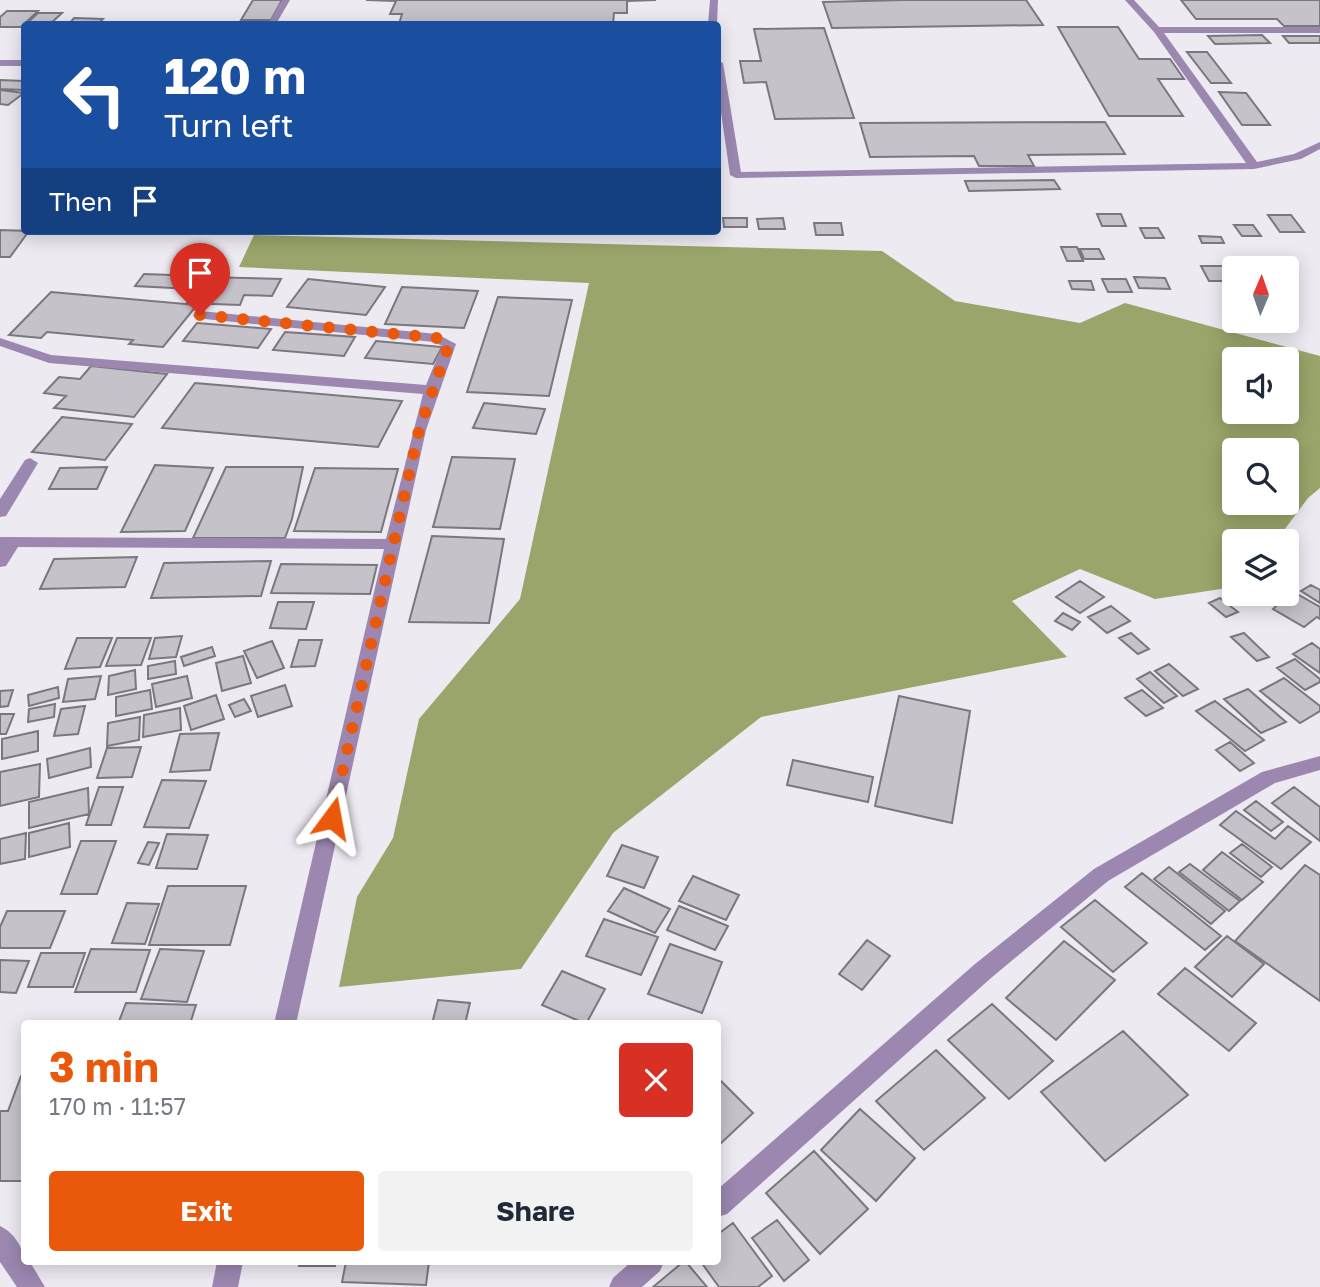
<!DOCTYPE html>
<meta charset="utf-8">
<style>
body{margin:0;font-family:"Golos Text",sans-serif;background:#f2f2f3;color:#1f2937;height:100vh;display:flex;flex-direction:column;font-size:26px;white-space:nowrap}
*{box-sizing:border-box;margin:0}
p{font-size:23px;color:#747a83}
.icon{flex:none;width:38px;height:38px;fill:none;stroke:currentColor;stroke-width:2;stroke-linecap:round;stroke-linejoin:round}
.map{position:relative;flex:1;overflow:hidden}
.panel{position:absolute;left:21px;top:1020px;width:700px;height:245px;display:flex;flex-direction:column;background:#fff;border-radius:7px;box-shadow:0 4px 18px #0003}
.panel>*{flex:none}
.guide{position:absolute;left:21px;top:21px;width:700px;height:214px;border-radius:7px;box-shadow:0 4px 18px #0003;background:#1a4fa0;color:#fff;overflow:hidden}
.needle{width:46px;rotate:2deg}
.controls{position:absolute;left:1222px;top:256px;display:grid;gap:14px}
.controls a{display:grid;place-items:center;width:77px;height:77px;border-radius:7px;background:#fff;box-shadow:0 4px 18px #0003;font-size:35px}
.pin{position:absolute;display:grid;place-items:center;width:60px;height:60px;color:#fff;margin:-72px -30px;border-radius:50% 50% 50% 0;rotate:-45deg;box-shadow:0 0 7px #0007}
.pin .icon{rotate:45deg}
.me{position:absolute;width:77px;margin:-38px;rotate:13deg;stroke-linejoin:round;filter:drop-shadow(0 0 5px #0008)}
.turn{display:flex;align-items:center;gap:24px;height:147px;padding:0 28px;font-size:32px}
.turn .icon{width:91px;height:91px;stroke-width:2.5}
.turn b{display:block;font-size:49px;line-height:60px}
.then{display:flex;align-items:center;height:66px;padding:0 28px;background:#0003;gap:14px;font-size:26px}
.round{display:grid;place-items:center;flex:none;width:74px;height:74px;border-radius:7px;background:#f2f2f3}
.head{display:flex;align-items:center;justify-content:space-between;height:119px;padding:0 28px}
h1{font-size:42px;font-weight:700;line-height:52px;color:#ea580c}
.cta{display:flex;gap:14px;margin-top:auto;padding:14px 28px}
.cta a{flex:1;height:80px;border-radius:7px;background:#ea580c;color:#fff;font-size:28px;font-weight:700;line-height:80px;text-align:center}
.cta a+a{background:#f2f2f3;color:#1f2937}
.map>svg:first-child{display:block}
.water{fill:#99a56a;fill-rule:evenodd}
.building{fill:#c5c2ca;stroke:#7a777e;stroke-width:2}
.lines{fill:none;stroke-linecap:round;stroke-linejoin:round}
.service{fill:#9b87b0;fill-rule:evenodd}
.minor{fill:#9b87b0;fill-rule:evenodd}
.route{stroke:#ea580c;stroke-width:12;stroke-dasharray:0 21.6}
</style>
<div class="map">
<svg width="1320" height="1287" viewBox="0 0 1320 1287">
<rect width="100%" height="100%" fill="#eeeaf2"/>
<path class="water" d="M254,235L882,251L955,301L1080,323L1125,303L1320,356V488L1308,498L1276,541H1234V587L1155,599L1080,569L1012,601L1067,657L761,717L613,833L521,969L339,987L357,897L393,838L419,719L520,599L589,283L239,267ZM1234,359H1286V411H1234ZM1234,450H1286V502H1234Z"/>
<path class="building" d="M253,0H282L271,20H241Z
M366,0H656L627,1V13H614L613,24H399L402,14H390L396,1Z
M904,0H1026L1043,25L832,28L823,2Z
M1181,0H1320V26H1284L1277,19H1196Z
M7,11H38L21,27H0V17Z
M38,13H62L50,24H26Z
M74,18L103,19L98,24H69Z
M1058,27H1118L1139,59H1170L1184,79H1158L1183,116H1109Z
M824,28L854,118L775,119L766,82L744,83L740,61H761L754,29Z
M1262,35L1270,43L1215,44L1208,36Z
M1283,36H1320V43H1289Z
M1187,52H1207L1231,83H1211Z
M0,80L24,81V90L0,89Z
M0,90L24,93L8,105L0,104Z
M1219,92L1246,93L1270,125H1242Z
M1105,122L1125,154L1028,155L1034,166H979L974,156L870,157L860,123Z
M1054,180L1060,189L969,191L965,181Z
M1097,214H1121L1126,226H1102Z
M1268,215H1291L1304,232H1280Z
M723,218H747V227H724Z
M783,218L785,229H759L757,219Z
M814,223H841L843,235H816Z
M1234,225H1253L1261,236H1242Z
M1140,228H1158L1164,238H1145Z
M0,230L29,231L10,257H0Z
M1199,236L1221,237L1224,243H1202Z
M1061,247H1077L1083,261H1067Z
M1080,249H1099L1104,259H1084Z
M1201,266H1230L1234,281H1209Z
M144,274L200,276L192,289L135,286Z
M202,277L281,279L272,296L244,295L240,305L187,303Z
M1134,277L1165,278L1170,289L1139,288Z
M308,279L385,287L366,315L287,307Z
M1102,279H1126L1132,292H1108Z
M1069,281H1091L1094,290L1072,289Z
M402,287L478,291L464,328L385,324Z
M51,292L197,305L163,347L129,344L133,340L47,332L41,338L9,335Z
M498,297L572,300L549,396L467,392Z
M197,323L271,329L258,348L183,341Z
M285,332L355,337L344,356L273,350Z
M376,341L442,347L433,364L365,358Z
M91,366L167,374L134,417L54,408L66,396L44,393L59,377L80,379Z
M195,383L402,401L378,447L162,428Z
M484,403L545,409L536,434L473,428Z
M62,417L132,424L105,460L32,452Z
M452,457L515,459L500,529L433,527Z
M155,465L213,468L185,531L121,532Z
M107,467L97,489H49L60,468Z
M226,467H303L292,519L285,538H193Z
M315,468L398,469L381,532L294,531Z
M432,536L504,539L489,623L409,622Z
M137,557L125,587L40,589L54,559Z
M271,561L261,596L151,598L164,563Z
M281,564L377,565L370,594L271,593Z
M1080,581L1104,597L1080,613L1056,597Z
M1311,585L1320,590V603L1301,591Z
M1292,591L1320,607V619L1317,617L1304,627L1273,609Z
M1220,598L1238,612L1226,617L1209,603Z
M278,602H314L306,629L270,628Z
M1111,606L1130,621L1107,633L1088,617Z
M1063,613L1080,622L1072,630L1055,621Z
M1131,633L1149,649L1138,654L1119,638Z
M1244,633L1269,657L1257,661L1231,637Z
M182,636L176,657L149,659L155,638Z
M77,638H112L100,667L65,669Z
M117,638H151L141,665L106,666Z
M299,640H322L315,666L291,667Z
M272,641L284,668L257,678L244,651Z
M1312,643L1320,649V673L1293,654Z
M212,647L215,656L184,666L181,657Z
M243,656L251,683L222,691L216,663Z
M1295,659L1320,679V682L1305,690L1277,668Z
M175,661L176,674L148,679V666Z
M1169,664L1198,689L1183,696L1155,671Z
M135,670L136,689L108,695L109,676Z
M1150,672L1177,696L1164,703L1137,679Z
M101,676L95,699L63,702L68,679Z
M187,676L192,698L156,707L152,684Z
M1284,678L1320,706V711L1300,723L1260,691Z
M285,685L292,706L258,717L251,696Z
M58,687L59,698L29,706L28,695Z
M1248,689L1286,722L1261,733L1224,699Z
M13,690L8,706L0,707V691Z
M150,690L152,709L116,716V697Z
M1142,690L1163,708L1146,716L1125,698Z
M216,695L224,719L191,730L184,706Z
M899,696L970,711L952,823L875,806Z
M244,699L251,711L235,717L229,705Z
M1215,701L1264,740L1245,751L1196,711Z
M55,704L54,717L28,722L29,709Z
M85,706L78,734L54,736L61,709Z
M180,708L181,730L143,737L144,715Z
M0,714H14L6,734H0Z
M140,717L139,740L107,746L108,723Z
M38,731V751L2,759V739Z
M219,733L210,770L170,772L180,734Z
M1230,742L1254,763L1240,771L1216,750Z
M141,747L132,777L97,778L107,748Z
M90,748L91,767L49,778L47,759Z
M793,760L873,777L868,802L787,785Z
M40,764L39,797L0,806V772Z
M162,780L206,781L189,828L144,827Z
M99,787H123L111,825H86Z
M1294,787L1320,807V841L1272,803Z
M88,788L89,814L29,828V802Z
M1256,801L1283,822L1271,831L1244,810Z
M1236,811L1275,839L1288,826L1311,842L1281,869L1220,825Z
M69,823L70,847L29,857V833Z
M26,833L25,859L0,864V839Z
M167,834L208,835L197,869L156,868Z
M81,841H116L97,894H61Z
M148,842L159,843L149,865L138,863Z
M1242,844L1272,867L1261,877L1230,853Z
M622,845L658,857L644,888L607,876Z
M1222,852L1263,882L1242,900L1203,870Z
M1190,864L1240,901L1229,911L1179,872Z
M1305,865L1320,875V1001L1235,941Z
M1169,867L1225,911L1211,924L1154,879Z
M1142,873L1221,936L1205,950L1125,887Z
M693,876L739,895L726,920L679,901Z
M168,886H246L230,945H149Z
M624,888L670,909L655,933L608,911Z
M1095,900L1147,943L1113,972L1061,927Z
M127,903L159,904L145,944L112,943Z
M679,906L728,926L715,950L667,930Z
M7,911H65L50,948H0V927Z
M604,919L658,937L641,975L586,956Z
M1227,936L1264,964L1232,997L1195,967Z
M867,940L890,956L862,990L839,974Z
M1064,941L1115,980L1056,1040L1006,998Z
M670,944L722,962L702,1013L648,994Z
M91,949L150,950L136,992H75Z
M160,949L204,951L187,1002L141,999Z
M41,953H85L73,987H28Z
M0,960L29,961L16,993L0,992Z
M1185,968L1256,1023L1229,1051L1158,994Z
M562,971L605,989L586,1024L542,1005Z
M438,1000L470,1003L465,1024H432Z
M126,1003L196,1005L190,1024H118Z
M992,1004L1053,1061L1009,1099L948,1040Z
M1123,1031L1188,1095L1105,1161L1041,1092Z
M936,1050L985,1098L924,1150L876,1101Z
M21,1076H24V1181H0V1111H8Z
M718,1078L753,1113L718,1146Z
M860,1109L915,1158L876,1201L821,1150Z
M814,1151L868,1209L820,1254L766,1193Z
M777,1220L809,1260L784,1281L752,1238Z
M733,1223L772,1276L758,1287H719L701,1262H718V1234Z
M300,1262H336L335,1266H299Z
M346,1262H429L426,1285L342,1282Z
M683,1262H686L707,1287H653Z"/>
<g class="lines">
<path class="service" d="M282,0H290L276,24H268Z
M710,0H718L717,24H708Z
M1125,0H1134L1159,27H1320V33H1164L1257,162L1294,154L1320,142V149L1301,159L1254,169L736,178L730,175L718,91V60L723,63L741,172L1246,163L1154,32Z"/>
<path class="minor" d="M0,60H24V66H0Z
M200,311L437,334L456,344L426,430L296,1024H274L384,549L18,547L6,566L0,567V537L386,539L423,394L49,363L0,346V338L51,355L426,385L442,346L434,342L195,318L193,315Z
M30,458L38,463L6,516L0,517V499L25,460Z
M1320,756V770L1275,783L1108,881L991,978L727,1214L718,1217V1189L975,964L1094,869L1262,772Z
M0,1226C13,1232 24,1247 24,1262H30L45,1287H17L0,1262Z
M217,1262H243L238,1287H212Z
M631,1262H664L660,1271L642,1287H609L613,1278Z"/>
</g>
<g class="lines">
<path class="route" d="M200,315L437,338L449,344L419,430L332,818"/>
</g>
</svg>
<div class="controls">
<a><svg class="needle" viewBox="-14 -14 28 28"><path d="M0-13l5 13h-10z" fill="#e53935"/><path d="M0 13l5-13h-10z" fill="#747a83"/></svg></a>
<a><svg class="icon" aria-label="sound" viewBox="0 0 24 24"><path d="M4 9h4l5-4v14l-5-4H4zM17 9q2 3 0 6"/></svg></a>
<a><svg class="icon" aria-label="search" viewBox="0 0 24 24"><circle cx="10" cy="10" r="6"/><path d="M15 15l6 6"/></svg></a>
<a><svg class="icon" aria-label="layers" viewBox="0 0 24 24"><path d="M12 4l9 5-9 5-9-5zM3 14l9 5 9-5"/></svg></a>
</div>
<div class="pin" style="left:200px;top:315px;background:#d93025"><svg class="icon" aria-label="arrive" viewBox="0 0 24 24"><path d="M6 21V4h12l-3 4 3 4H6"/></svg></div>
<svg class="me" style="left:332px;top:818px" viewBox="-20 -20 40 40"><path d="M0-17L14 15 0 8-14 15z" fill="#ea580c" stroke="#fff" stroke-width="4"/></svg>
<div class="guide">
<div class="turn"><svg class="icon" aria-label="left" viewBox="0 0 24 24"><path d="M17 20v-9H6M10 6l-5 5 5 5"/></svg><div><b>120 m</b>Turn left</div></div>
<div class="then">Then<svg class="icon" aria-label="arrive" viewBox="0 0 24 24"><path d="M6 21V4h12l-3 4 3 4H6"/></svg></div>
</div>
<section class="panel">
<div class="head"><div><h1>3 min</h1><p>170 m · 11:57</p></div><a class="round" style="background:#d93025;color:#fff"><svg class="icon" aria-label="close" viewBox="0 0 24 24"><path d="M6 6l12 12M18 6L6 18"/></svg></a></div>
<div class="cta"><a>Exit</a><a>Share</a></div>
</section>
</div>
